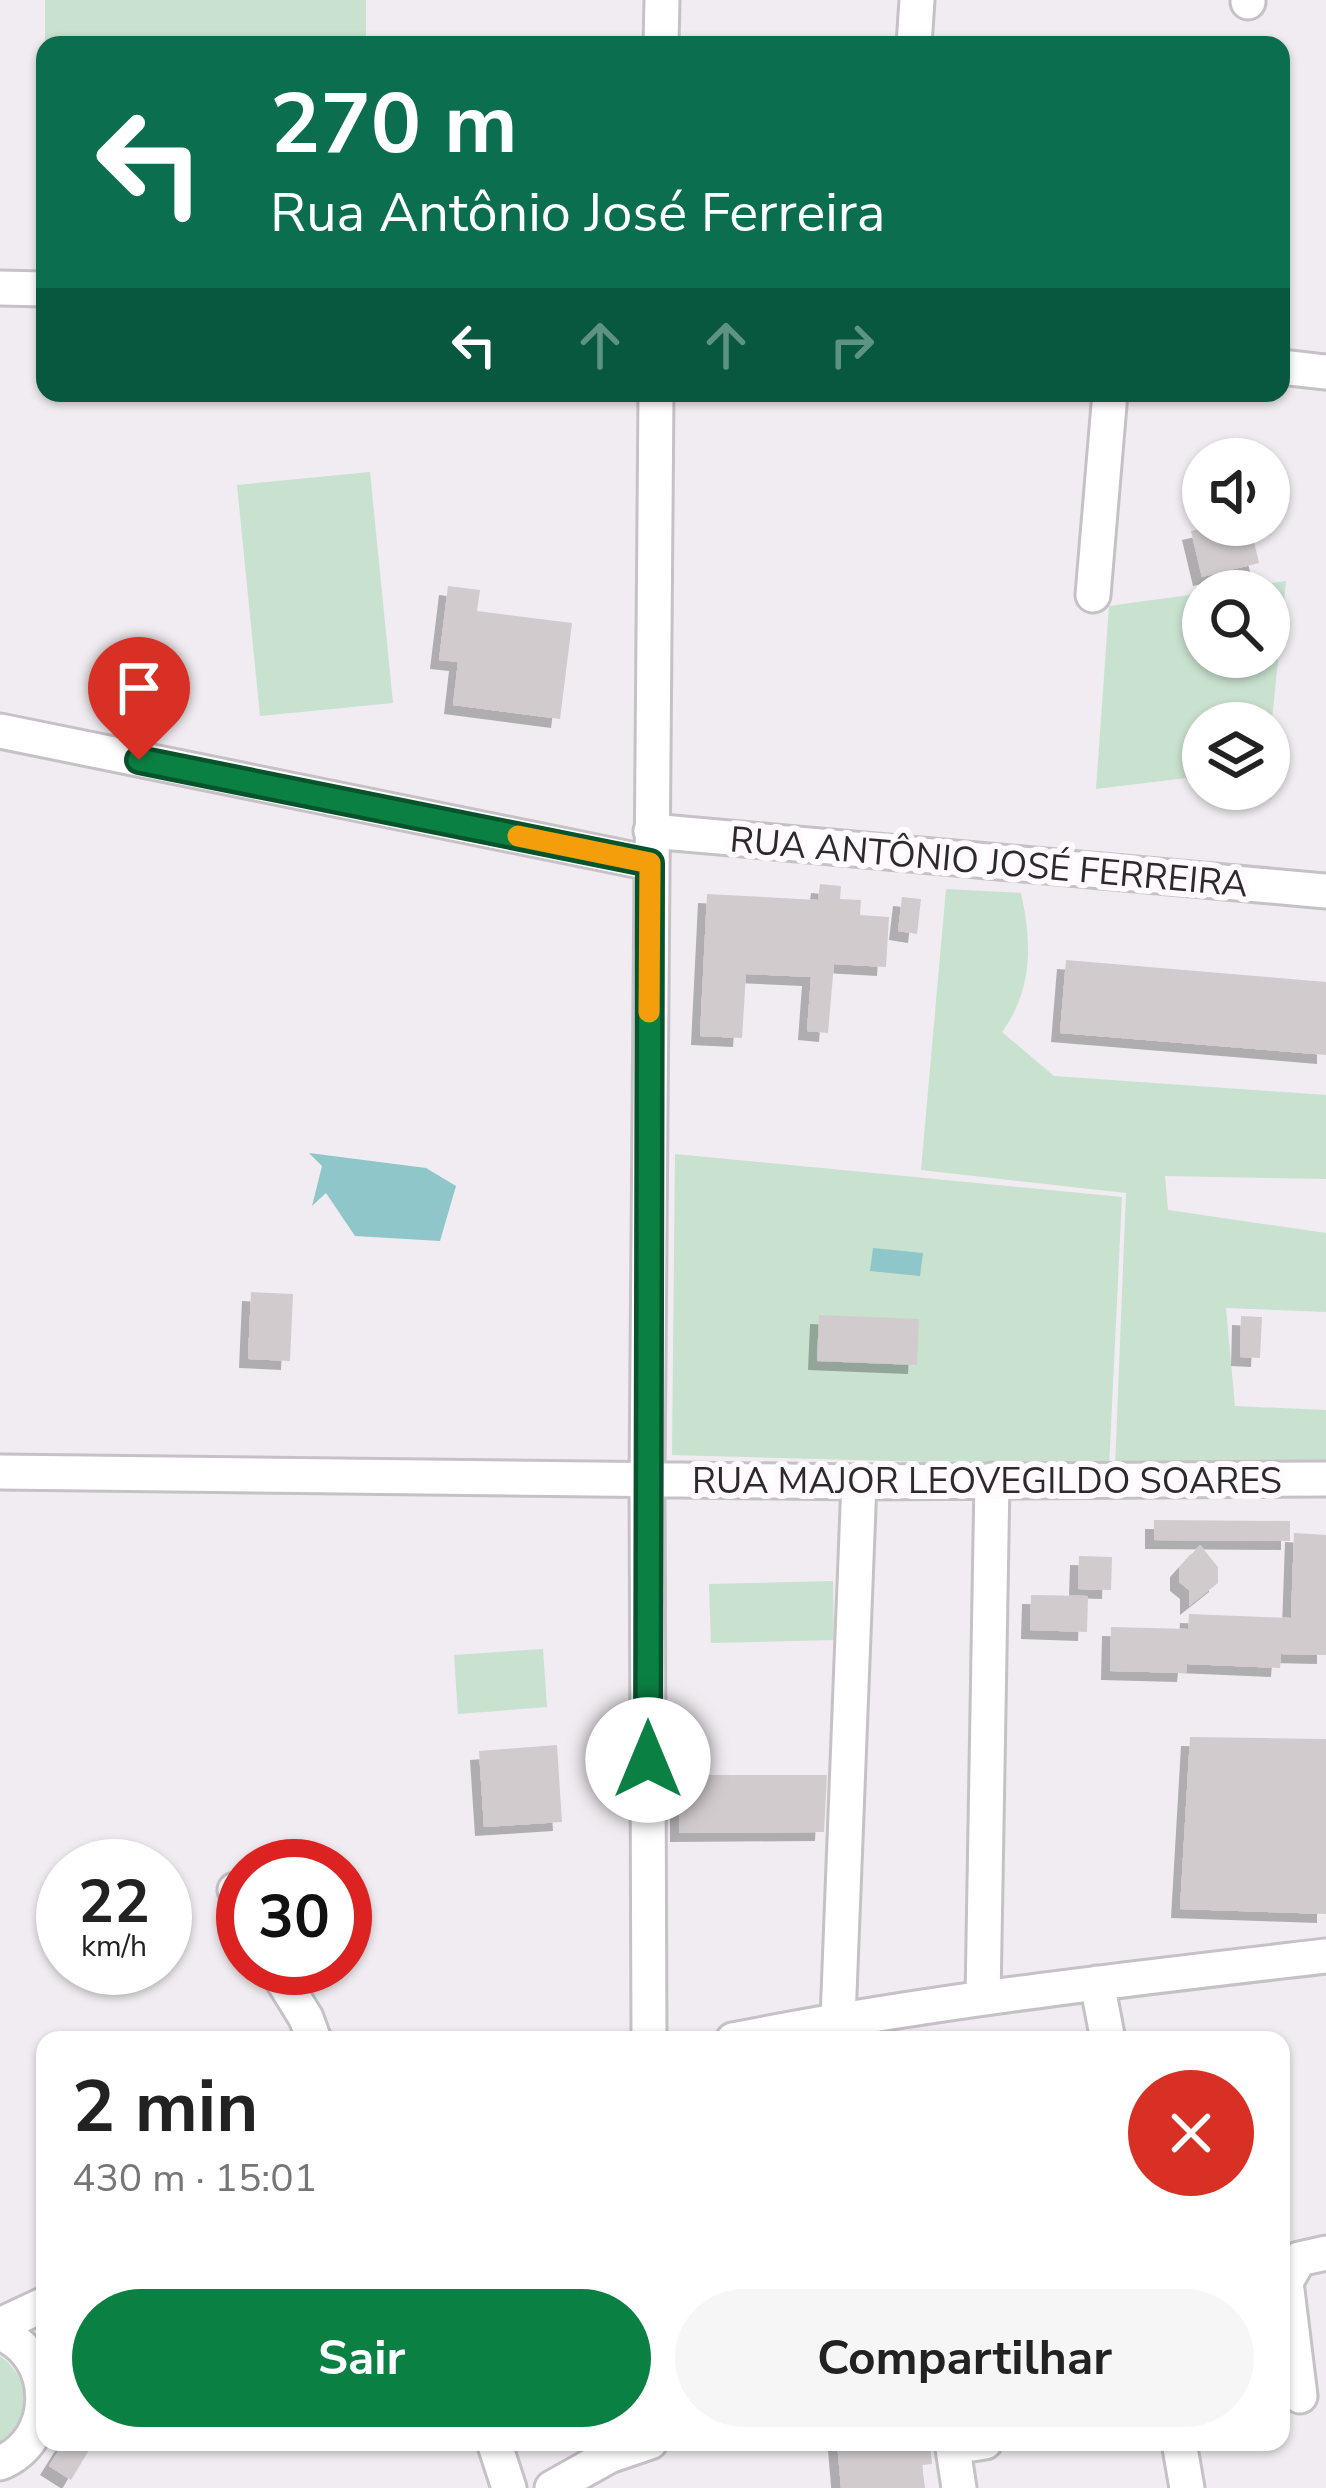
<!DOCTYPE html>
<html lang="pt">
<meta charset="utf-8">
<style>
body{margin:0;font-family:"Nunito Sans",sans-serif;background:#f6f6f6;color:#222;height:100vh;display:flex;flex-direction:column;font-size:45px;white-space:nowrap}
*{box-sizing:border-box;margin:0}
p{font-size:39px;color:#767676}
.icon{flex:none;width:66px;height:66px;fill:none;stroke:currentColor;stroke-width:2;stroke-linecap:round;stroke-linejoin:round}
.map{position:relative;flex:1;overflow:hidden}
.side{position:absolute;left:36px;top:2031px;width:1254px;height:420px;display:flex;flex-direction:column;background:#fff;border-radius:24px;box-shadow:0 3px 9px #0004}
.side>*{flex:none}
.top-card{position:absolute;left:36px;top:36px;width:1254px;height:366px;border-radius:24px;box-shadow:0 3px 9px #0004;background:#0b6e4f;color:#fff;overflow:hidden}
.buttons{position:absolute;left:1182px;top:438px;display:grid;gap:24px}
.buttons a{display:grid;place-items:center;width:108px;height:108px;border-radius:50%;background:#fff;box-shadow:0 3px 9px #0004;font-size:60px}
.speed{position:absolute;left:36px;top:1839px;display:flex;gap:24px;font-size:60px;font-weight:700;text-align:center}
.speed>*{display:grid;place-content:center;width:156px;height:156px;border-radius:50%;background:#fff;box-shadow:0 3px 9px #0004;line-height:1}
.speed small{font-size:30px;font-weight:400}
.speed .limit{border:18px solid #d22;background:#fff;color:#111}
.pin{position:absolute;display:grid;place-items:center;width:102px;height:102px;color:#fff;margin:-123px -51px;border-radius:50% 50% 50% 0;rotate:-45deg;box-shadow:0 0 12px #0007}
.pin .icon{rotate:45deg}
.me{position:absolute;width:132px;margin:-66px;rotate:0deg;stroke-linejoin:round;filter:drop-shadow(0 0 9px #0008)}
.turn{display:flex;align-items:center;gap:42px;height:252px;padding:0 36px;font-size:54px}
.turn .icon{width:156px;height:156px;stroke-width:2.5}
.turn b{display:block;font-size:84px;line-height:102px}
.lanes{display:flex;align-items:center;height:114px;padding:0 36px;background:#0003;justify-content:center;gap:60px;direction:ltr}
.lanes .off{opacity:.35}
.round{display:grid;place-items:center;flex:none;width:126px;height:126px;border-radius:63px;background:#f6f6f6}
.overview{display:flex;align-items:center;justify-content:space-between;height:204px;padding:0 36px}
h1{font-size:72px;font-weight:700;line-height:90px}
.button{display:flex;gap:24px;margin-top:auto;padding:24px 36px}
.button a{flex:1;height:138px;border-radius:72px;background:#0b8043;color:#fff;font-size:48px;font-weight:700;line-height:138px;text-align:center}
.button a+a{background:#f6f6f6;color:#222}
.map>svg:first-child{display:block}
.green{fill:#c9e1cf}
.water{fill:#8ec6c9}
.building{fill:#d1cbce;filter:url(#shadow)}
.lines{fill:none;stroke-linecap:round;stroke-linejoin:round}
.minor-casing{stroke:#c5c1c6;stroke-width:39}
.minor{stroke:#fff;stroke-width:33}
.route-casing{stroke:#07532c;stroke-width:30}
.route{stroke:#0b8043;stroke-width:21}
.slow{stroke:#f59e0b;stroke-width:21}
.labels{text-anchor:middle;stroke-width:12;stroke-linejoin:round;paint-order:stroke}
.street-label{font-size:36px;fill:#2c2a2c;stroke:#fefafe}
</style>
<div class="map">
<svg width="1326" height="2488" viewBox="0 0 1326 2488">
<defs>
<filter id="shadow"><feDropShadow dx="-9" dy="9" stdDeviation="0" flood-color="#0004"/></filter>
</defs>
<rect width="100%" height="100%" fill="#f0ecf1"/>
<path class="green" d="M45,0H366V45H45Z
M370,472L393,703L260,716L237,485Z
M1286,581L1269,750V723H1203V776L1096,789L1109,606L1203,593V657H1269V591H1215Z
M946,889L1021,893C1032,943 1033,989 1002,1032L1054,1076L1326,1095V1179L1165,1176L1168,1210L1326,1233V1312L1226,1308L1235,1406L1326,1410V1471L1115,1468L1126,1193L921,1170Z
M675,1154L1122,1197L1109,1467L672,1455Z
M833,1581L834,1640L711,1643L709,1584Z
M543,1649L547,1707L458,1714L454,1655Z
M0,2356C32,2379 34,2419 0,2442Z"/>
<path class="water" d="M309,1153L426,1168L456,1186L440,1241L355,1236L326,1193L312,1206L322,1166Z
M873,1248L923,1253L920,1276L870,1271Z"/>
<path class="building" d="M1218,525H1250L1259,563L1202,577L1191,531Z
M448,586L480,590L477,611L572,623L560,719L453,705L458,662L439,660Z
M820,884L841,886L840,899L861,900L860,915L889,917L886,967L834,964L828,1033L807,1031L811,977L746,974L742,1038L700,1036L707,894L818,900Z
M902,897L921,899L917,934L898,931Z
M1066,960L1326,982V1055L1060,1033Z
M251,1292L293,1294L290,1361L248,1359Z
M819,1315L919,1319L917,1365L817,1361Z
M1241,1316L1262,1317L1260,1358L1240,1357Z
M1154,1520L1290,1521V1541L1154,1540Z
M1294,1533L1326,1535V1655L1281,1654L1280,1668L1187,1664L1186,1673L1110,1671L1111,1627L1188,1629L1189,1614L1291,1618Z
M1200,1545L1218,1567V1583L1189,1606V1590L1179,1582V1568Z
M1079,1556L1112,1557L1111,1590L1078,1589Z
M1031,1595L1088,1596L1087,1632L1030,1630Z
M1190,1737L1326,1739V1914L1180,1909Z
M557,1745L562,1822L484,1827L479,1751Z
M679,1775H827L824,1832L679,1833Z
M64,2442H94L71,2480L49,2466Z
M837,2442H930L932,2464L922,2465L925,2488H841Z"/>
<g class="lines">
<g class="minor-casing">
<path id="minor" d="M1248,2V0
M661,45L662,0
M914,45L917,0
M0,288L45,289
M1281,367L1326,372
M1093,595L1110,393
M0,731L650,863
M651,831L1326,891
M0,1472L859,1482L1326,1479
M235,1890L243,1906
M275,1968L306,2018L314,2040
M1097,1983L1108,2040
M983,1998L992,1480
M838,2019L859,1482
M649,2040L647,1480L656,393
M733,2040C929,2001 1128,1979 1326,1956
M0,2325L45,2304
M0,2333C57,2356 57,2440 0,2463
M1300,2396L1286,2282L1299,2259L1326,2253
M494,2442L509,2488
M952,2442L959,2488
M1179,2442L1187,2488
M953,2447L985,2442
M552,2488L609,2456L650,2442"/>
</g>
<use href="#minor" class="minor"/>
</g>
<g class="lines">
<g class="route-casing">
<path id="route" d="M139,760L650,863L648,1760"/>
</g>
<use href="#route" class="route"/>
<path class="slow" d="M518,836L650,863L649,1012"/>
</g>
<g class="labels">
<g class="street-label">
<text transform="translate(989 861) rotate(5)" y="13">RUA ANTÔNIO JOSÉ FERREIRA</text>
<text x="987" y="1493">RUA MAJOR LEOVEGILDO SOARES</text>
</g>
</g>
</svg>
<div class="buttons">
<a><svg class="icon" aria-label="sound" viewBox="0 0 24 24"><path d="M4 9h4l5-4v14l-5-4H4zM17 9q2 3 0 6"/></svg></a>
<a><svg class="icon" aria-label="search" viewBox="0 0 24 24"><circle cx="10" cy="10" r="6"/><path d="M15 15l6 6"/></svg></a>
<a><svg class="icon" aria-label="layers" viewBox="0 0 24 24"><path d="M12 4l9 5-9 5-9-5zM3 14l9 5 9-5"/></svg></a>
</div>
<div class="speed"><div>22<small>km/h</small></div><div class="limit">30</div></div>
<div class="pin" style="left:139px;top:760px;background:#d93025"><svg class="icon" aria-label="arrive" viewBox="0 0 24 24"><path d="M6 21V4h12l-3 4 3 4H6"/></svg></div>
<svg class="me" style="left:648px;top:1760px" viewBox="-20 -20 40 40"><circle r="19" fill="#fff"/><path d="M0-13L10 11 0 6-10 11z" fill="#0b8043"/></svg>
<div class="top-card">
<div class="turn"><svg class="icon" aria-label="left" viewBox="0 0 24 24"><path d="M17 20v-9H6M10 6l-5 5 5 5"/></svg><div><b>270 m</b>Rua Antônio José Ferreira</div></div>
<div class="lanes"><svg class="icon" aria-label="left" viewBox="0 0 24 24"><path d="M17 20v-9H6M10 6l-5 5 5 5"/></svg><svg class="icon off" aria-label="ahead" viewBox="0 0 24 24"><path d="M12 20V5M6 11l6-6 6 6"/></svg><svg class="icon off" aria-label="ahead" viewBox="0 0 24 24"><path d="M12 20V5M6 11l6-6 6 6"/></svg><svg class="icon off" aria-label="right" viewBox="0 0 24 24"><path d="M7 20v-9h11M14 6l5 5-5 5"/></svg></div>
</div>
<section class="side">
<div class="overview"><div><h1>2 min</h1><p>430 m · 15:01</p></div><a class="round" style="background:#d93025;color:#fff"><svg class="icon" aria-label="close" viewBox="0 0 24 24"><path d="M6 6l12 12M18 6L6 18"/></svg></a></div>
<div class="button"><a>Sair</a><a>Compartilhar</a></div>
</section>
</div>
